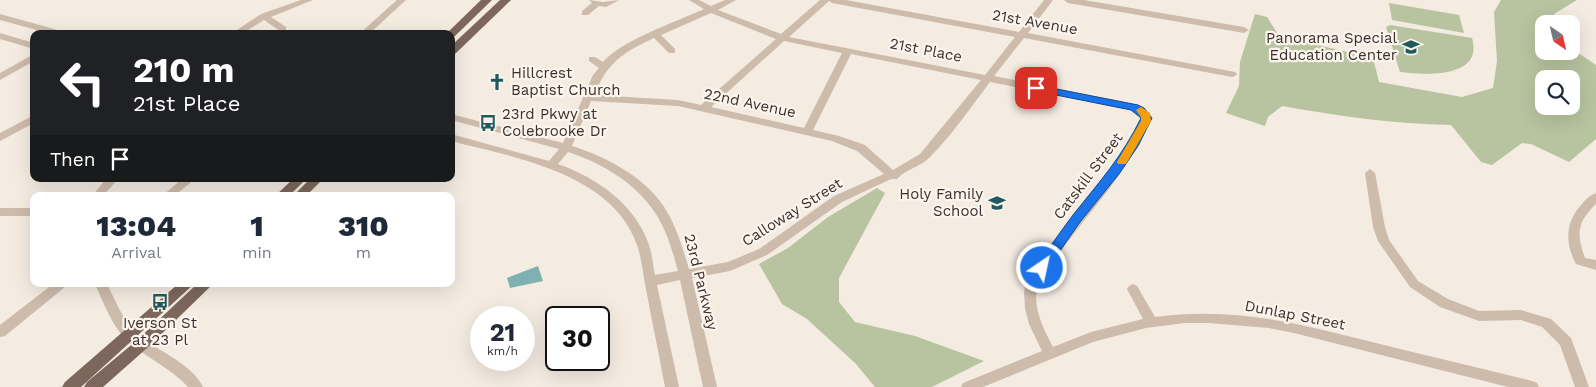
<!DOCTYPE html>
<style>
body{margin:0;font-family:"Work Sans",sans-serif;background:#f2f2f3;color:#1f2937;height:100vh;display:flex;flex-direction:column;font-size:19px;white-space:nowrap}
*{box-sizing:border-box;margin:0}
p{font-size:16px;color:#747a83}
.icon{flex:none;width:28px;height:28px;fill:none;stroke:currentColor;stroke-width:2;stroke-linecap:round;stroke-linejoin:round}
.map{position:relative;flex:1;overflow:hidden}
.sheet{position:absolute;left:30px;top:192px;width:425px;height:95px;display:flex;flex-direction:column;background:#fff;border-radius:10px;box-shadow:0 5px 20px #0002}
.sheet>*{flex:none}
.top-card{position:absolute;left:30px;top:30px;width:425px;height:152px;border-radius:10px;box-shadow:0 5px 20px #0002;background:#202124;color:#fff;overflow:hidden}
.needle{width:32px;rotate:146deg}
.tools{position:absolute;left:1535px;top:15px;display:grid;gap:10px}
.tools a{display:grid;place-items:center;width:45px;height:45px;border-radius:10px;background:#fff;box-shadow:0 5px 20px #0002;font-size:25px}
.speed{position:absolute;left:470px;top:306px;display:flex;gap:10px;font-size:25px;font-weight:700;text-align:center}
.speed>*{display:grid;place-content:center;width:65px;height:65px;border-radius:50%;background:#fff;box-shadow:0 5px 20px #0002;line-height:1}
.speed small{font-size:12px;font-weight:400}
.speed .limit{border:2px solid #111;border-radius:8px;background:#fff;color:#111}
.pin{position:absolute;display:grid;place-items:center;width:42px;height:42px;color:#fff;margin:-21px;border-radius:10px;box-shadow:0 2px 8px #0006}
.me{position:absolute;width:55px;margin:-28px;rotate:34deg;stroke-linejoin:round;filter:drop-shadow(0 0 4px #0008)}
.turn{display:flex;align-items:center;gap:18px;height:105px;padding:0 20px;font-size:22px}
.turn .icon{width:65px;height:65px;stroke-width:2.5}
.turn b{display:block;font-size:35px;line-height:42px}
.then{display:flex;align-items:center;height:48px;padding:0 20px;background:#0003;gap:10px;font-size:19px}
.eta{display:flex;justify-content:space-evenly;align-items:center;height:85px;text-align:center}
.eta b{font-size:30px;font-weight:800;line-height:35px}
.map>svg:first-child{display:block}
.green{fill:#b8c4a0;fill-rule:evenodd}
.water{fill:#7fb0b2}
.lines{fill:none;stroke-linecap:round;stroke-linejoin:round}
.minor{fill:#cdbbac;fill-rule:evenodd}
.major{fill:#7d675c;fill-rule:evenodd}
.route{fill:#1a73e8;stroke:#114b97}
.slow{fill:#f59e0b}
.labels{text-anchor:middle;stroke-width:4.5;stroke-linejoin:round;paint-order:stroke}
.street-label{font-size:15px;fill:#3b302b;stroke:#fbf5ee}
.poi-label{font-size:15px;fill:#3b302b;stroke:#fbf5ee;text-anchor:end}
</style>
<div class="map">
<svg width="1596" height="387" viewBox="0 0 1596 387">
<rect width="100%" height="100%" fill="#f4ebe1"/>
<path class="green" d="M1501,0H1577L1554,14L1555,24H1544V51H1571V48L1596,65V139L1569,162L1531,144L1522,143L1492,165L1481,162L1451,125C1394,124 1339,116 1282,106L1268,117L1265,126L1226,113L1239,86L1240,62L1255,14L1267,17L1279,36L1373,58L1379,82L1462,97L1493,88L1497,61L1494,12ZM1544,79H1571V106H1544Z
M1389,3L1459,15L1464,33L1392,20Z
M1390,25L1472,38C1484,79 1424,75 1400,72L1386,27Z
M877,188L885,193L839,278V302L855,322L915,336L984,361L932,387H875L856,364L807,319L782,304L759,264L788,248L828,217Z"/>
<path class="water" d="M538,266L543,281L510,288L507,278Z"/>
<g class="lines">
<path class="minor" d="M301,0H313L271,17L286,27V31H280L264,20L242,34H231L261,14Z
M397,0H406L369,34H359Z
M589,0L603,2L619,0L606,7L599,6L588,15H582V11L592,3Z
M689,0H699L711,6L725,0H736L718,10L781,34L820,0H846L1019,32L1044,0H1053L1028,33L1235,72L1237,74L1235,76L1232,77L1024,38L994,76L1130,103L1143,108L1152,118C1140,145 1124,169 1106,193C1088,216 1069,239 1052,263C1046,271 1038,278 1037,289C1033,309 1044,330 1053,347L1091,332L1143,319L1127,289L1129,286L1133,284L1137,286L1155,317C1235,306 1299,324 1376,343C1428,356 1480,368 1532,381L1537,383L1539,387H1508L1294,333L1269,328L1209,323H1185L1146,328L1093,342L983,387H961L963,383L1042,351L1029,324L1025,308L1024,292L1026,283L1056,239L1124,152L1142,118L1136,113L1125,108L990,82C971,107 952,135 929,158C920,167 904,170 897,179H891L842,202L767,255L730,271L692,278L717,387H703L680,280L657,285L679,387H665C659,354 652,322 646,289C643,275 642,259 637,245C613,174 514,157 451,141V134L549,161L559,149L451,120V114L563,143L593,75L599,68L589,61V57H595L603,62C622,40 676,22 704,9ZM829,1L832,3L1015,37L985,75L789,37ZM711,13L776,39L701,105L678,100L594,95C608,62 622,53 654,38L669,53H675V49L661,35ZM784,41L842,53L804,128L711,107ZM851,54L981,80L920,154L893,170L865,145L839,136L813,130ZM591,101L678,106L832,141L857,151L884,174L834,196L759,249L728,262L689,269C682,246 675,221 660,201C639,174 604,156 572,146ZM568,152C599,162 631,180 651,207C665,225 672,249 678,271L655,275C653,265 652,254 649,245C635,204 597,178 558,164Z
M1064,0H1084L1244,27L1249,30L1244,33L1068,3Z
M0,14L65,32L66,34H51L0,20Z
M0,33L34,43V49L0,39Z
M34,54V61L0,80V73Z
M34,115V123L0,141V133Z
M1370,169L1375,173L1385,227L1389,240L1418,281L1448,299L1479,311L1521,310L1551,319L1571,338L1589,387H1575L1560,345L1542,327L1521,320L1479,321L1440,307L1410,287L1378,241L1373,227L1365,173Z
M106,179H118L103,196H92Z
M182,179H195L174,196H162Z
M1596,193V204C1577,222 1576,234 1585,258L1596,260V270L1576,264C1565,244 1565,223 1581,205C1585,200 1590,195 1596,193Z
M0,208H34V216H0Z
M53,284H67L65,287L5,336L0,337V325Z
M95,284H107C116,301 122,320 137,333C157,352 191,362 203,387H188C171,368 147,358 128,342C112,326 104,304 95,284Z"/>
<path class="major" d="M481,0H492L455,36L451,37V34H446Z
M500,0H511L455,54L451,55V46Z
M293,179H306L289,196H275Z
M310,179H323L306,196H293Z
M178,284H194L81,387H62L65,382Z
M197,284H213L146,349L103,387H84L87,382L136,341Z"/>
</g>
<path class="route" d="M1033,85H1036L1138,105L1144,108L1152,118L1138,146L1119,174L1080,222L1046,271H1037L1035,268L1037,265C1049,248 1061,231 1073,215C1100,181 1122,157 1141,118L1131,110L1036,91L1031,88Z"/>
<path class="slow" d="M1141,107L1150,113L1151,121L1126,164H1118L1117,162L1141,121V117L1136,110Z"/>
<defs>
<g id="school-bare" transform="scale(1.35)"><path d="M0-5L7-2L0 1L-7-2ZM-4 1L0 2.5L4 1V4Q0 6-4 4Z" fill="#1f5a5e" stroke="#fbf5ee" stroke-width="2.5" paint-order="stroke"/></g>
<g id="church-bare" transform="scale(1.35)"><path d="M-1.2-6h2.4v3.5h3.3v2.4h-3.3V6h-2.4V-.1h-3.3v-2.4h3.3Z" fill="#1f5a5e" stroke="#fbf5ee" stroke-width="2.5" paint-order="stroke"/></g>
<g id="bus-bare" transform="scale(1.35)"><path d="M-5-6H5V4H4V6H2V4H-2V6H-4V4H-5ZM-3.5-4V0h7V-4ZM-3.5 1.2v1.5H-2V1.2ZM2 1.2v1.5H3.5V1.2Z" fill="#1f5a5e" stroke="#fbf5ee" stroke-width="2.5" paint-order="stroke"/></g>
</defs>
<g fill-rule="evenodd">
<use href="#school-bare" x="1411" y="47"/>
<use href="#church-bare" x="497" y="82"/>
<use href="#bus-bare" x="488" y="123"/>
<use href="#school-bare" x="997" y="203"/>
<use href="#bus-bare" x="160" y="302"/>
</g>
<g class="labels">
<g class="street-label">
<text transform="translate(1035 22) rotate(10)" y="5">21st Avenue</text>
<text transform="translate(926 50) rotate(11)" y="5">21st Place</text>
<text transform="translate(750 103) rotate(12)" y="5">22nd Avenue</text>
<text transform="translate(1088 176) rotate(-53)" y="5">Catskill Street</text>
<text transform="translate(792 212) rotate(-32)" y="5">Calloway Street</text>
<text transform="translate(701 282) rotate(76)" y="5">23rd Parkway</text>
<text transform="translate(1295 315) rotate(11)" y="5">Dunlap Street</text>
</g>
<g class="poi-label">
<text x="1397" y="43">Panorama Special<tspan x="1397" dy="17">Education Center</tspan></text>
<text x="511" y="78" text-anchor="start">Hillcrest<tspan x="511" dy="17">Baptist Church</tspan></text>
<text x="502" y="119" text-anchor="start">23rd Pkwy at<tspan x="502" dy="17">Colebrooke Dr</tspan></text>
<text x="983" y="199">Holy Family<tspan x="983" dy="17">School</tspan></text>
<text x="160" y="328" text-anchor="middle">Iverson St<tspan x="160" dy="17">at 23 Pl</tspan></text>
</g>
</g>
</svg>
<div class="tools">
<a><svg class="needle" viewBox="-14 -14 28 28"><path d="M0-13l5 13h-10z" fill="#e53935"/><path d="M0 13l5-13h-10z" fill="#747a83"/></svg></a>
<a><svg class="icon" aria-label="search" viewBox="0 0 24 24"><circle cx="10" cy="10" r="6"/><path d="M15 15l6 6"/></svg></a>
</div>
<div class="speed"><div>21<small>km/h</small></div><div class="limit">30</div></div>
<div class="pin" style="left:1036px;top:88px;background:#d93025"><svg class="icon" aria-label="arrive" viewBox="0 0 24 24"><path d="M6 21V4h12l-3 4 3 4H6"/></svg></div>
<svg class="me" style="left:1042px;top:268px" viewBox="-20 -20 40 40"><circle r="17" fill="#1a73e8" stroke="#fff" stroke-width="3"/><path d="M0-11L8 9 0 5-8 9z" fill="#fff"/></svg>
<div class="top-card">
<div class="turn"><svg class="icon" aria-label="left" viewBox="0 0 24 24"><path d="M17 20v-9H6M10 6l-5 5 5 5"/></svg><div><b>210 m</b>21st Place</div></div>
<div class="then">Then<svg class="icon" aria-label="arrive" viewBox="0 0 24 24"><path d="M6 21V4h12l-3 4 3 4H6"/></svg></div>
</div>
<section class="sheet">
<div class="eta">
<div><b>13:04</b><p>Arrival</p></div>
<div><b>1</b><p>min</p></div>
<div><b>310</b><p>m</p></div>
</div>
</section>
</div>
